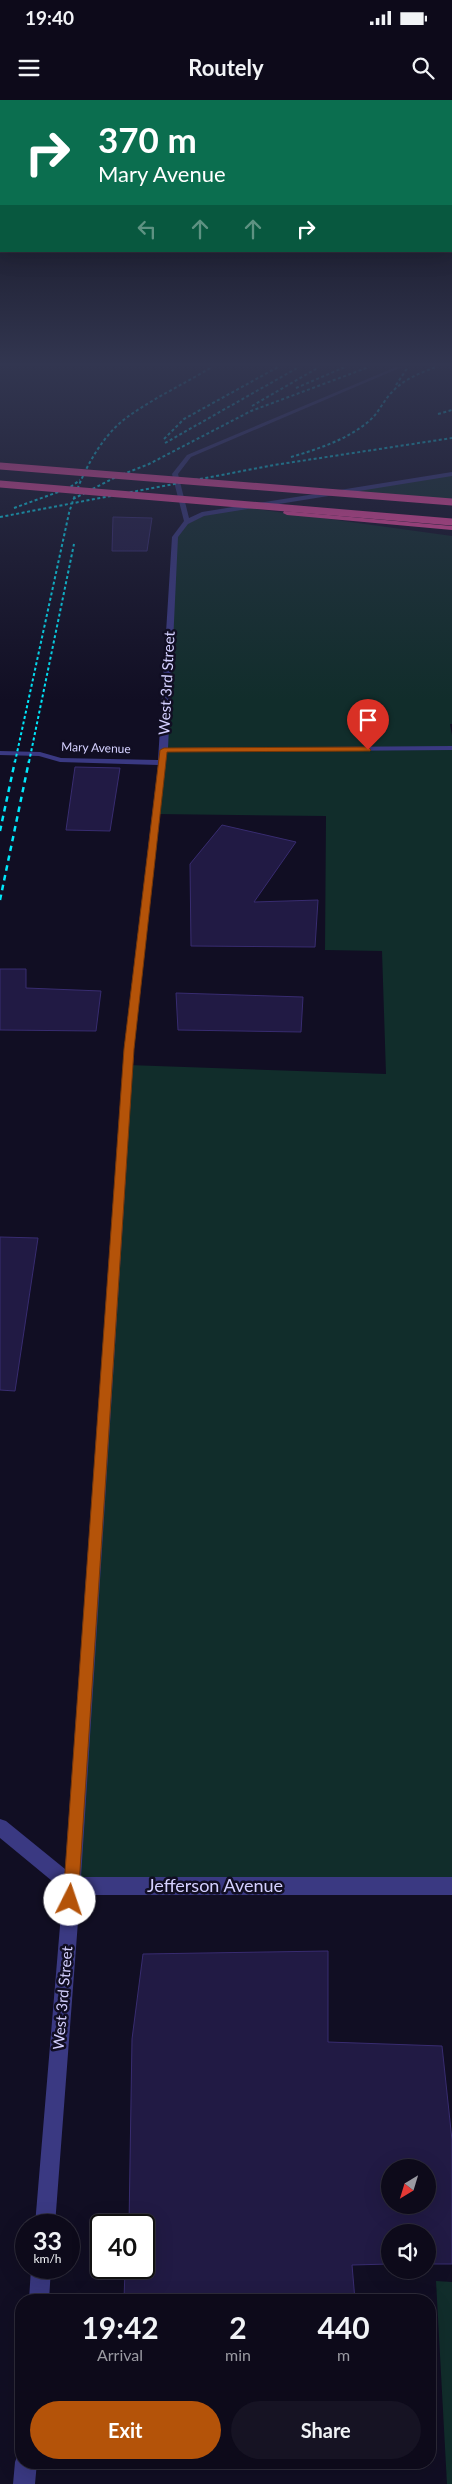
<!DOCTYPE html>
<style>
body{margin:0;font-family:Lato,sans-serif;background:#161323;color:#f1f3f6;height:100vh;display:flex;flex-direction:column;font-size:19px;white-space:nowrap}
*{box-sizing:border-box;margin:0}
p{font-size:16px;color:#9a9aa2}
.icon{flex:none;width:28px;height:28px;fill:none;stroke:currentColor;stroke-width:2;stroke-linecap:round;stroke-linejoin:round}
.map{position:relative;flex:1;overflow:hidden}
.sheet{position:absolute;left:15px;top:2194px;width:421px;height:175px;display:flex;flex-direction:column;background:#0d0a1a;border-radius:20px;box-shadow:0 5px 20px #0002,0 0 0 1px #2d2b39}
.sheet>*{flex:none}
.banner{position:absolute;left:0px;top:0px;width:452px;height:152px;box-shadow:0 5px 20px #0002,0 0 0 1px #2d2b39;background:#0b6e4f;color:#fff;overflow:hidden}
.needle{width:32px;rotate:218deg}
.tools{position:absolute;left:381px;top:2059px;display:grid;gap:10px}
.tools a{display:grid;place-items:center;width:55px;height:55px;border-radius:50%;background:#0d0a1a;box-shadow:0 5px 20px #0002,0 0 0 1px #2d2b39;font-size:25px}
.speed{position:absolute;left:15px;top:2114px;display:flex;gap:10px;font-size:25px;font-weight:700;text-align:center}
.speed>*{display:grid;place-content:center;width:65px;height:65px;border-radius:50%;background:#0d0a1a;box-shadow:0 5px 20px #0002,0 0 0 1px #2d2b39;line-height:1}
.speed small{font-size:12px;font-weight:400}
.speed .limit{border:2px solid #111;border-radius:8px;background:#fff;color:#111}
.pin{position:absolute;display:grid;place-items:center;width:42px;height:42px;color:#fff;margin:-51px -21px;border-radius:50% 50% 50% 0;rotate:-45deg;box-shadow:0 0 5px #0007}
.pin .icon{rotate:45deg}
.me{position:absolute;width:55px;margin:-28px;rotate:4deg;stroke-linejoin:round;filter:drop-shadow(0 0 4px #0008)}
.turn{display:flex;align-items:center;gap:18px;height:105px;padding:0 15px;font-size:22px}
.turn .icon{width:65px;height:65px;stroke-width:2.5}
.turn b{display:block;font-size:35px;line-height:42px}
.lanes{display:flex;align-items:center;height:48px;padding:0 15px;background:#0003;justify-content:center;gap:25px;direction:ltr}
.lanes .off{opacity:.35}
.eta{display:flex;justify-content:space-evenly;align-items:center;height:85px;text-align:center}
.eta b{font-size:30px;font-weight:700;line-height:35px}
.cta{display:flex;gap:10px;margin-top:auto;padding:10px 15px}
.cta a{flex:1;height:58px;border-radius:30px;background:#b45309;color:#fff;font-size:20px;font-weight:700;line-height:58px;text-align:center}
.cta a+a{background:#161323;color:#f1f3f6}
.status{display:flex;justify-content:space-between;align-items:center;height:35px;padding:0 25px;background:#0d0a1a;direction:ltr}
.status svg{height:14px;fill:currentColor}
header{display:flex;justify-content:space-between;align-items:center;height:65px;padding:0 15px;background:#0d0a1a;font-size:22px;font-weight:700}
.map>svg:first-child{display:block}
.green{fill:#112d2b}
.building{fill:#211a44;stroke:#382c70;fill-rule:evenodd}
.lines{fill:none;stroke-linecap:round;stroke-linejoin:round}
.minor{fill:#3a3982;fill-rule:evenodd}
.highway{fill:#ff4ba5;fill-rule:evenodd}
.rail-far1{stroke:#00e8fb;stroke-width:2;stroke-dasharray:3 2.5;stroke-linecap:butt}
.rail{stroke:#00e8fb;stroke-width:2.5;stroke-dasharray:5.5 4.5;stroke-linecap:butt}
.highway-bridge{stroke:#ff4ba5;stroke-width:7}
.route{fill:#b45309;stroke:#753606}
.labels{text-anchor:middle;stroke-width:5;stroke-linejoin:round;paint-order:stroke}
.far-street-label{font-size:12px;fill:#d4d0ff;stroke:#110e23}
.street-label{font-size:15px;fill:#d4d0ff;stroke:#110e23}
.near-street-label{font-size:18px;fill:#d4d0ff;stroke:#110e23}
</style>
<div class="status"><b>19:40</b><svg viewBox="0 0 49 12"><path d="M0 12V9h3v3zM5 12V6h3v6zM10 12V3h3v9zM15 12V0h3v12zM26 1h20v11H26zM47 4h2v5h-2z"/></svg></div>
<header><svg class="icon" aria-label="menu" viewBox="0 0 24 24"><path d="M4 6h16M4 12h16M4 18h16"/></svg>Routely<svg class="icon" aria-label="search" viewBox="0 0 24 24"><circle cx="10" cy="10" r="6"/><path d="M15 15l6 6"/></svg></header>
<div class="map">
<svg width="452" height="2384" viewBox="0 0 452 2384">
<rect width="100%" height="100%" fill="#110e23"/>
<path class="green" d="M452,374V399L341,391Z
M251,405L256,409L452,436V624H450L452,635V1786H72L128,965L386,974L382,851L325,850L326,716L156,714L175,437C189,409 224,410 251,405Z
M436,2181L452,2182V2384H447Z"/>
<path class="building" d="M113,417L152,418L147,451H112Z
M75,667L120,668L110,731L66,730Z
M222,725L296,742L254,802L318,800L315,847L191,846L190,764Z
M0,869H26V888L101,891L96,931L0,930Z
M176,893L303,897L301,932L178,930Z
M0,1137L38,1138L15,1291L0,1290Z
M328,1851V1942L442,1946L452,2040V2164H428V2132H390V2164L352,2165L355,2200H124L125,2170H128V2168H144V2125H129L132,1939L143,1854ZM390,2068H428V2105H390Z"/>
<g class="lines">
<path class="minor" d="M396,267H402L191,357L178,374L189,418L202,412L452,372V376L204,416L188,424L178,437L168,648L452,646V650L167,652L134,949L81,1777H452V1795H80L55,2125H35L63,1790L0,1738V1719L6,1721L65,1769L124,949L158,665L60,662L39,656L0,655V651L40,652L61,658L158,660L172,437L184,421L172,374L187,355Z
M31,2168H51L49,2200H29Z
M21,2353V2362H37L35,2384H13L15,2362L18,2354Z"/>
<path class="highway" d="M284,411L452,426V430L287,415L283,413Z"/>
<path class="rail-far1" d="M396,285L408,267
M296,288L345,267
M252,306L319,267
M438,314L452,310
M164,339L184,319L278,267
M165,343L299,267
M291,357C318,349 346,340 368,322C379,313 383,301 392,292C404,279 420,273 436,267
M73,399L116,377L149,364L251,311L369,267
M14,408L69,388L80,380
M0,417L274,365L452,338
M15,662L69,413C79,380 97,340 126,318C152,299 184,284 212,267
M29,662L74,444"/>
<path class="rail" d="M0,731L15,661
M0,800L29,661"/>
<path class="highway-bridge" d="M0,366L452,402
M0,384L452,422"/>
</g>
<linearGradient id="sky" x2="0" y2="1"><stop stop-color="#090813"/><stop offset="0.44" stop-color="#323650"/><stop offset="1" stop-color="#323650" stop-opacity="0"/></linearGradient>
<rect width="452" height="601" fill="url(#sky)"/>
<path class="route" d="M368,647L371,650L370,651L167,652L134,949L78,1800L76,1806L70,1808L65,1806L63,1800L124,949L160,650L164,648Z"/>
<g class="labels">
<g class="far-street-label">
<text transform="translate(96 648) rotate(2)" y="4">Mary Avenue</text>
</g>
<g class="street-label">
<text transform="translate(167 583) rotate(-87)" y="5">West 3rd Street</text>
<text transform="translate(63 1898) rotate(-85)" y="5">West 3rd Street</text>
</g>
<g class="near-street-label">
<text x="215" y="1792">Jefferson Avenue</text>
</g>
</g>
</svg>
<div class="tools">
<a><svg class="needle" viewBox="-14 -14 28 28"><path d="M0-13l5 13h-10z" fill="#e53935"/><path d="M0 13l5-13h-10z" fill="#9a9aa2"/></svg></a>
<a><svg class="icon" aria-label="sound" viewBox="0 0 24 24"><path d="M4 9h4l5-4v14l-5-4H4zM17 9q2 3 0 6"/></svg></a>
</div>
<div class="speed"><div>33<small>km/h</small></div><div class="limit">40</div></div>
<div class="pin" style="left:368px;top:650px;background:#d93025"><svg class="icon" aria-label="arrive" viewBox="0 0 24 24"><path d="M6 21V4h12l-3 4 3 4H6"/></svg></div>
<svg class="me" style="left:70px;top:1800px" viewBox="-20 -20 40 40"><circle r="19" fill="#fff"/><path d="M0-13L10 11 0 6-10 11z" fill="#b45309"/></svg>
<div class="banner">
<div class="turn"><svg class="icon" aria-label="right" viewBox="0 0 24 24"><path d="M7 20v-9h11M14 6l5 5-5 5"/></svg><div><b>370 m</b>Mary Avenue</div></div>
<div class="lanes"><svg class="icon off" aria-label="left" viewBox="0 0 24 24"><path d="M17 20v-9H6M10 6l-5 5 5 5"/></svg><svg class="icon off" aria-label="ahead" viewBox="0 0 24 24"><path d="M12 20V5M6 11l6-6 6 6"/></svg><svg class="icon off" aria-label="ahead" viewBox="0 0 24 24"><path d="M12 20V5M6 11l6-6 6 6"/></svg><svg class="icon" aria-label="right" viewBox="0 0 24 24"><path d="M7 20v-9h11M14 6l5 5-5 5"/></svg></div>
</div>
<section class="sheet">
<div class="eta">
<div><b>19:42</b><p>Arrival</p></div>
<div><b>2</b><p>min</p></div>
<div><b>440</b><p>m</p></div>
</div>
<div class="cta"><a>Exit</a><a>Share</a></div>
</section>
</div>
